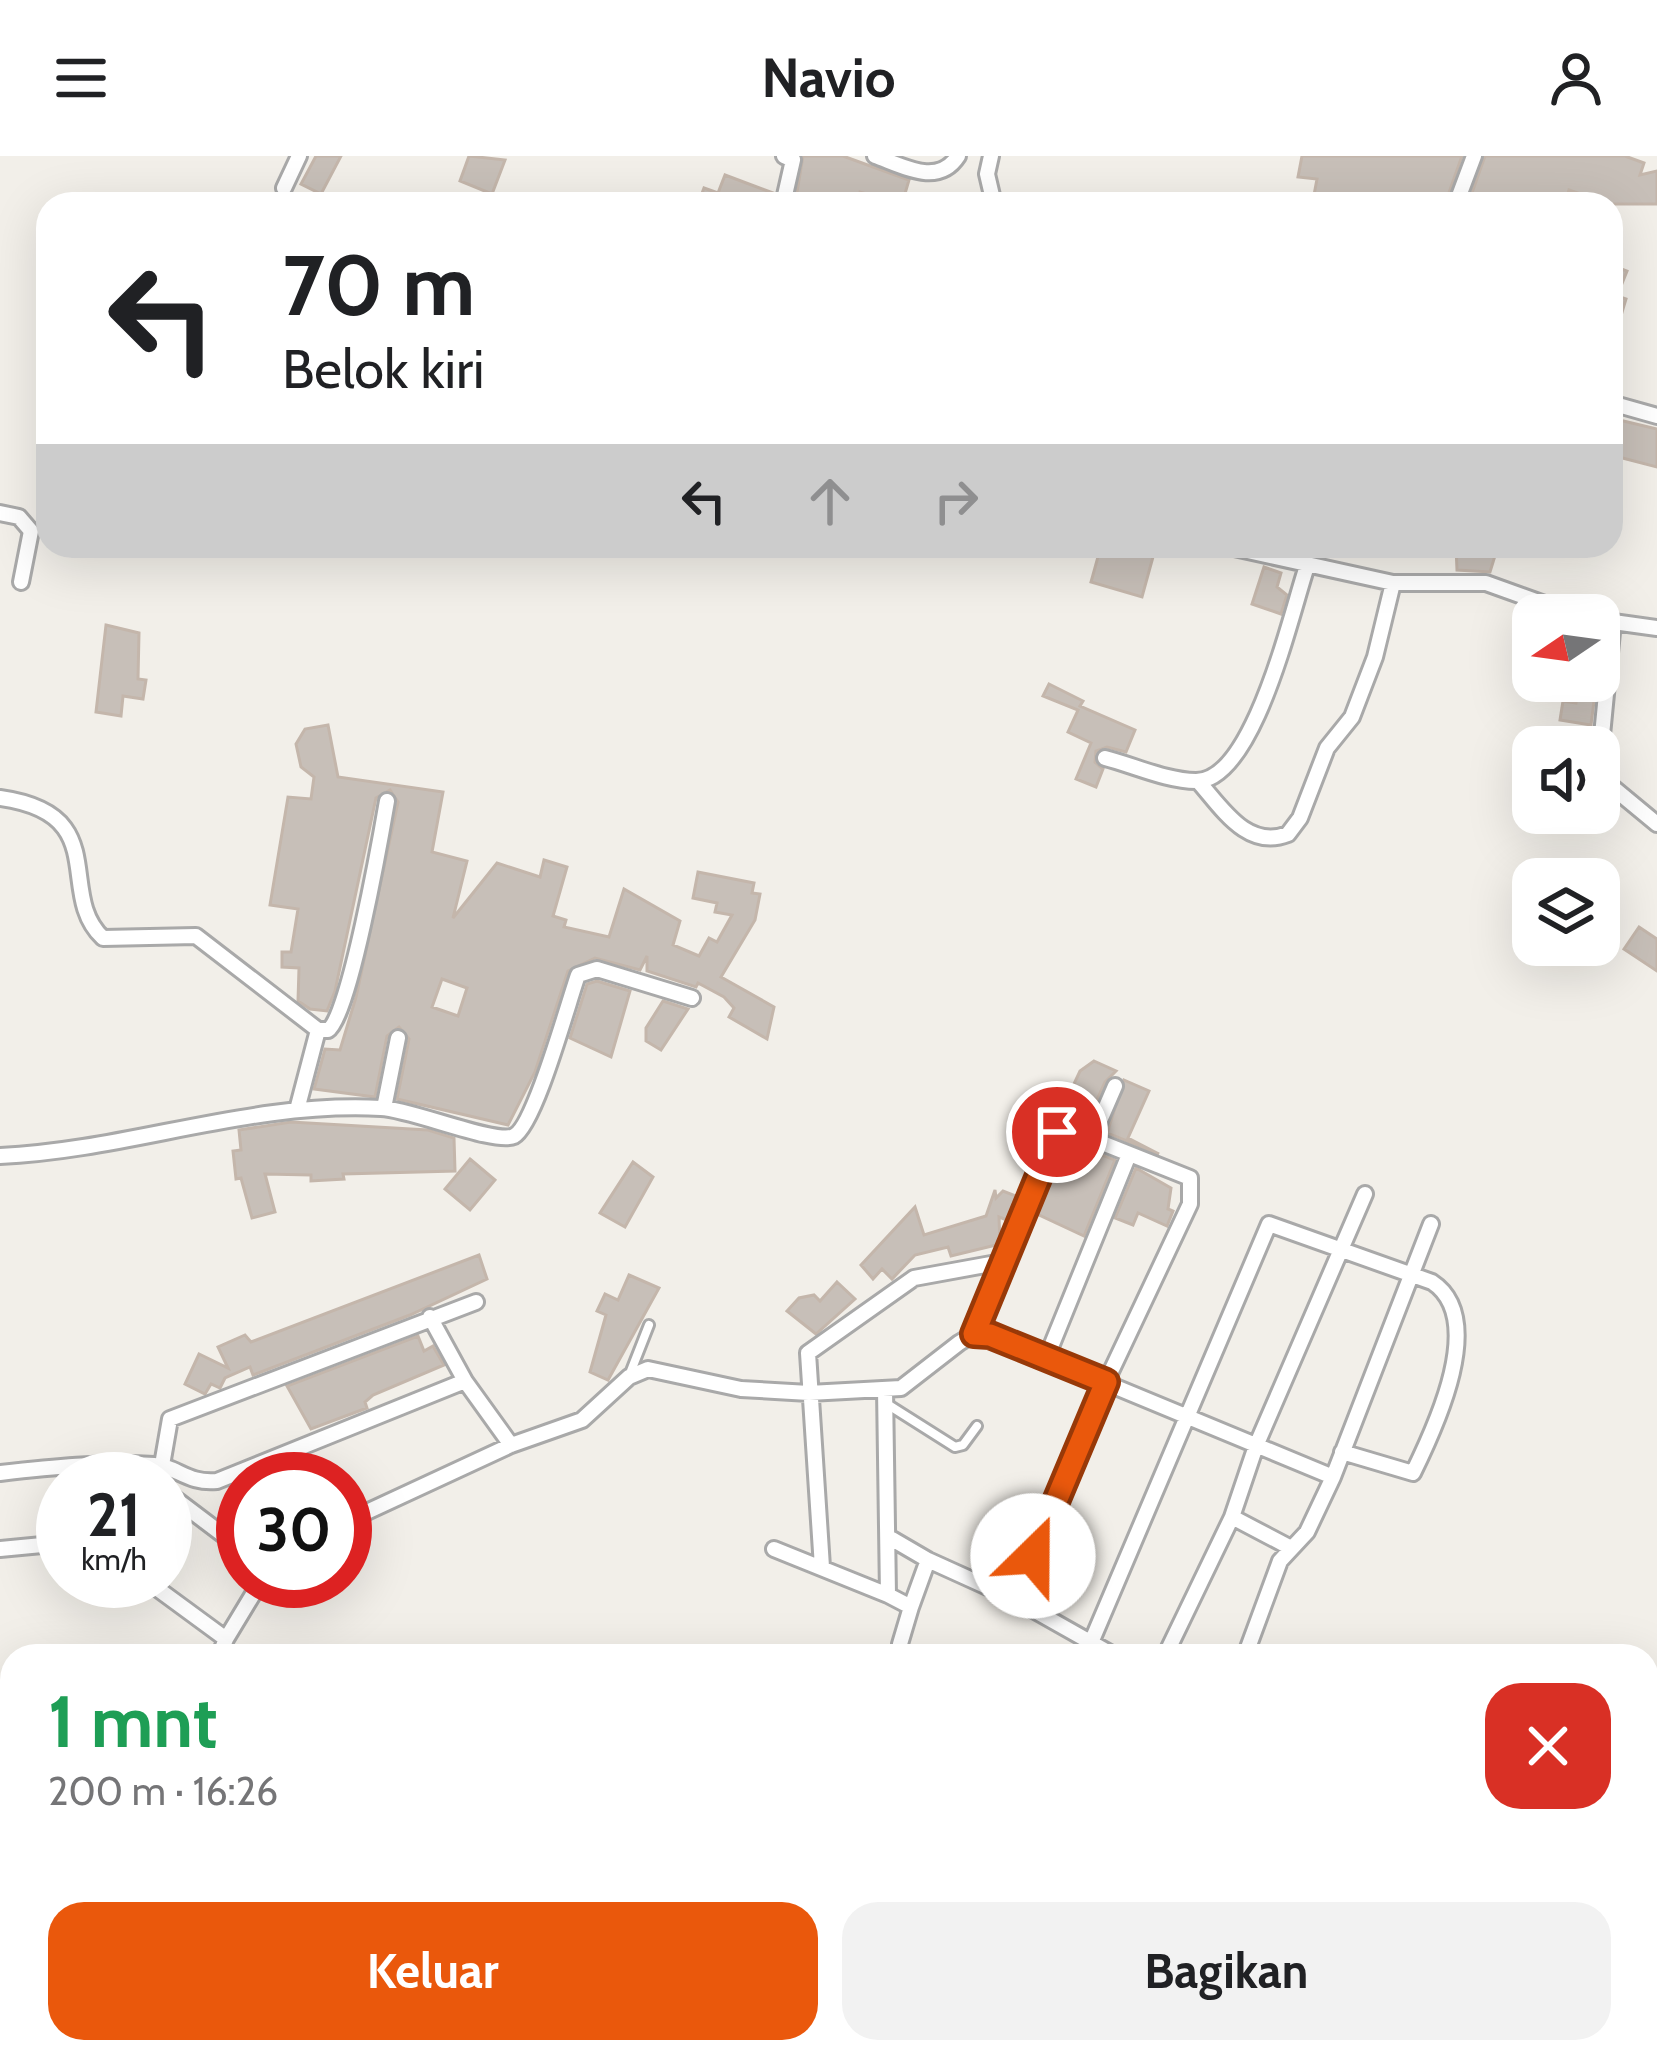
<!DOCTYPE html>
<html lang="id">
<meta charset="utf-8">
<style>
body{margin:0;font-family:Cabin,sans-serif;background:#f2f2f2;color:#202124;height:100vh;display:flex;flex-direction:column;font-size:45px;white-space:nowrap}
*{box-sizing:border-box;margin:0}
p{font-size:39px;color:#757577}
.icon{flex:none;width:66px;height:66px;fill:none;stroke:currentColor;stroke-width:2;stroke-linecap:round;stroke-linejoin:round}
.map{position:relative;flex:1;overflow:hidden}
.panel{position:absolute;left:0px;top:1488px;width:1659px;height:420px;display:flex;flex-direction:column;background:#fff;border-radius:36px 36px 0 0;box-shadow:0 12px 48px #0002}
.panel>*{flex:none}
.hud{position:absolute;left:36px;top:36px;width:1587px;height:366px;border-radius:36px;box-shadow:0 12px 48px #0002;background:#fff;color:#202124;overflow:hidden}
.needle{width:78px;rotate:257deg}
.tools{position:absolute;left:1512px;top:438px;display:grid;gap:24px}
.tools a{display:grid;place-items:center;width:108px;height:108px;border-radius:24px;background:#fff;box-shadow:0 12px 48px #0002;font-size:60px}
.speed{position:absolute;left:36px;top:1296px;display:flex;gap:24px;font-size:60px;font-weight:700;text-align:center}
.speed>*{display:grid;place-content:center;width:156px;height:156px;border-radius:50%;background:#fff;box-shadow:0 12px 48px #0002;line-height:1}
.speed small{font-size:30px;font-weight:400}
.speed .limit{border:18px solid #d22;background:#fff;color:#111}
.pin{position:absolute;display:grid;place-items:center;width:102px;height:102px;color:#fff;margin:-51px;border:6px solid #fff;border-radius:50%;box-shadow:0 3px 12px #0007}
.me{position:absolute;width:132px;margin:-66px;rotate:23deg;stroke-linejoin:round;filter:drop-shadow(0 0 9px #0008)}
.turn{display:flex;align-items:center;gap:42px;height:252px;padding:0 48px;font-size:54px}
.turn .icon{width:156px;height:156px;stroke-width:2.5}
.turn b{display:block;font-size:84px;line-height:102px}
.lanes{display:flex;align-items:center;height:114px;padding:0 48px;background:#0003;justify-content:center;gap:60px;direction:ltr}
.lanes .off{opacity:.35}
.round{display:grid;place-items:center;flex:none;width:126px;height:126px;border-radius:36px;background:#f2f2f2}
.head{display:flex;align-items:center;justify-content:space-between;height:204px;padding:0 48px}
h1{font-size:72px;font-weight:700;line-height:90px;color:#1e9e55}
.primary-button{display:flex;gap:24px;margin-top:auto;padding:24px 48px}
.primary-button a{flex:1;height:138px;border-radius:36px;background:#ea580c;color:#fff;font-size:48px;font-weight:700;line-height:138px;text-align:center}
.primary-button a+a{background:#f2f2f2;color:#202124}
header{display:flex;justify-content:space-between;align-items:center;height:156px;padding:0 48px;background:#fff;font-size:54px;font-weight:700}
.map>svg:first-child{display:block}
.building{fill:#c7bfb8;stroke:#c4b6ab;stroke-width:3;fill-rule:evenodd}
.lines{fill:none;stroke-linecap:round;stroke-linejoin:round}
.lane-casing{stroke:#a9a9a9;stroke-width:14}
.street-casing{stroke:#a9a9a9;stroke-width:20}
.secondary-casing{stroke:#707d05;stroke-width:27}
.path{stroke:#fa8072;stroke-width:3;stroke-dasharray:6 6;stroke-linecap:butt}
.lane{stroke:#fff;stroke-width:8}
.street{stroke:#fff;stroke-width:14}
.secondary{stroke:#f7fabf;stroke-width:21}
.route-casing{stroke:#983908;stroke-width:30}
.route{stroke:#ea580c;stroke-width:21}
</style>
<header><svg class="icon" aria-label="menu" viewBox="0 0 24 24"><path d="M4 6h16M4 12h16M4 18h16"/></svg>Navio<svg class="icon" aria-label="person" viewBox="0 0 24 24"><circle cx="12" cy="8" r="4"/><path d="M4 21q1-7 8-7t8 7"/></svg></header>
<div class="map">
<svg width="1657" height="1908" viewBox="0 0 1657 1908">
<rect width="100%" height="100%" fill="#f2efe9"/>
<path class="building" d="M316,0H341L321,38L301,28Z
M469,0L505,4L492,38L460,25Z
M803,0H843L909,24L902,48L860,36L857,48H795Z
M1302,0H1462L1445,48H1327L1329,42L1314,39L1317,23L1298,21Z
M1485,0H1625L1644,7L1640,19L1657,15V48H1592L1595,43L1569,34L1565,48H1468Z
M725,19L773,37L769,48H698L704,32L718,37Z
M1611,109L1627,115L1617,140L1626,143L1614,183Z
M1611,262L1657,273V311L1611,299Z
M1101,390H1156L1142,441L1091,426Z
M1456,390H1498L1490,416L1457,414Z
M1264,411L1281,417L1277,431L1287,439L1281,458L1252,448Z
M106,469L139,477L138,523L146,524L143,543L123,540L121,560L96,556Z
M1049,528L1083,545L1080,550L1135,574L1126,596L1107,591L1096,595L1095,606L1103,613L1096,631L1076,623L1091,587L1068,576L1078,554L1043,540Z
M1578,534L1595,537L1591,569L1560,564L1563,545L1576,547Z
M328,569L338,621L443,636L432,696L467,705L453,762L497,707L540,721L544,704L567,711L553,760L566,764L564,771L609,781L624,733L680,765L673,789L699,800L709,782L717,786L732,759L715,756L717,747L693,742L698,716L754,727L752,737L760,738L755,764L721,821L774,851L767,883L729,861L734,852L724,841L698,827L696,831L647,815V800L640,814L595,802L568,815L535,916L508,969L397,943L409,883L399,871L387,880L375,941L314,933L325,893L340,894L356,841L398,646L390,634L376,642L335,835L327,855L310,853L298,845L299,812L282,811V796H291L298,753L270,749L288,641L311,643L314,621L301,611L296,588L305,573ZM442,823L467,832L458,860L432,851Z
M1639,771L1657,783V815L1624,793Z
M597,825L630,835L611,901L570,882L587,828Z
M663,845L688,853L661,894L646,885V872Z
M1094,905L1116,915L1105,926L1086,968L1059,960L1080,915Z
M1124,924L1149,935L1128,982L1159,998L1107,977Z
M291,966L428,974L454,982L455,1015L343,1018L344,1023L311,1025V1019L265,1018L275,1056L252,1062L241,1022L236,1023L233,995L241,994L239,974Z
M1068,986L1115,1004L1084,1080L1037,1058Z
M470,1003L495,1024L470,1054L445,1033Z
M633,1006L653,1021L625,1071L600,1057Z
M1136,1012L1171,1032L1168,1053L1173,1055L1167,1070L1138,1057L1133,1069L1115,1062Z
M995,1034L996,1042L1003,1035L1016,1040L1007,1064L999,1061L1000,1088L951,1100L948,1091L915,1099L892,1123L882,1113L873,1123L861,1109L915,1051L924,1079L986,1060Z
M479,1099L487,1123L410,1159L253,1219L250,1211L225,1222L220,1232L211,1228L205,1238L185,1228L199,1198L228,1212L218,1191L245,1179L251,1186Z
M629,1119L659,1132L608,1224L590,1216L606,1159L597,1155L605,1138L618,1144Z
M837,1126L855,1143L816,1178L787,1155L799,1142L814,1139L820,1145Z
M418,1180L424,1195L433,1190L444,1209L373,1239L365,1246L367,1252L311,1273L287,1230Z"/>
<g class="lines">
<g class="lane-casing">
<path id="lane" d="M629,1220L649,1169
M887,1248L955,1291L963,1289L977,1270"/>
</g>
<g class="street-casing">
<path id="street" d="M875,0C903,10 938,31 958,0
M991,0L987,18L994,48
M284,32L299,0
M783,48L793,4L784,0
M1456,48L1474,0
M1611,247L1657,260
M0,357L19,361L31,375L21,426
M1225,390L1393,427H1486L1575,459
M1599,464L1657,472
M1613,466L1599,610L1605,625L1657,668
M1105,602C1133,609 1167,625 1196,625C1254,625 1291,457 1307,410
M1198,625C1222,652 1247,694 1288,678L1300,662L1327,592L1352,561L1375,501L1393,427
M0,642C114,658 55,737 103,782L196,780L318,874H328C349,862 381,680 387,645
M298,950L318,874
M384,952L398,882
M1092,983L1115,930
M0,1000C130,994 249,945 381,952C411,953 496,989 514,980C535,969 568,847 578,819L597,813L692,842
M430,1161L465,1225L511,1289
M974,1178L1062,971L1190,1022V1048L1106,1226L1014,1443
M1046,1203L1128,1001
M885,1233L888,1439L911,1451L928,1404L1014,1443L1115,1500
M162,1309L170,1263L476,1146
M0,1317C52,1311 101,1306 154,1309C177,1310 187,1328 217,1325L465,1225
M165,1335L243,1394
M1232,1361L1291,1392
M345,1366L511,1289L582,1264L629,1221L648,1213L741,1233L809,1237L901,1232L959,1187L974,1178L990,1179L1333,1321L1431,1068
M892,1383L928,1404
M0,1393L63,1387
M774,1393L888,1439
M822,1411L808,1197L914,1122L1002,1106
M147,1425L226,1483L261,1425
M900,1488L911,1451
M1090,1489L1269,1068L1432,1126C1487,1162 1436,1270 1413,1317L1342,1296
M219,1500L226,1483
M1165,1500L1232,1361L1256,1290L1365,1038
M1245,1500L1280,1405L1307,1376L1333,1321"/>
</g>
<g class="secondary-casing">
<path id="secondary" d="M0,1597L12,1612
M172,1896L177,1908"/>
</g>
<path class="path" d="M663,1908L669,1896"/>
<use href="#lane" class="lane"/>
<use href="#street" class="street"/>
<use href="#secondary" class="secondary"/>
</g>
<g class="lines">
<g class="route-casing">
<path id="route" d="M1033,1400L1106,1226L990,1179L974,1178L1057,976"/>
</g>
<use href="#route" class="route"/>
</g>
</svg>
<div class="tools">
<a><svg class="needle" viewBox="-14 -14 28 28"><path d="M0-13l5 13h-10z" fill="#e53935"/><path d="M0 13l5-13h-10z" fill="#757577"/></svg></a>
<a><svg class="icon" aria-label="sound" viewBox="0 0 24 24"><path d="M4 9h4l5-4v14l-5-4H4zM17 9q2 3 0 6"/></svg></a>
<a><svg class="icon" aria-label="layers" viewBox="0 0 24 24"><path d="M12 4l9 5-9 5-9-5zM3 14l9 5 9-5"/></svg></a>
</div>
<div class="speed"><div>21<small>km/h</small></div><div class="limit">30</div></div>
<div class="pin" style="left:1057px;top:976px;background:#d93025"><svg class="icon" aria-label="arrive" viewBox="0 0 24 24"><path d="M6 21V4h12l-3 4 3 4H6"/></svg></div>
<svg class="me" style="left:1033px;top:1400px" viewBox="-20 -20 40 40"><circle r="19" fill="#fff"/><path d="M0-13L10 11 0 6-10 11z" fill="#ea580c"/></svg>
<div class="hud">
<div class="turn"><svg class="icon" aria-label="left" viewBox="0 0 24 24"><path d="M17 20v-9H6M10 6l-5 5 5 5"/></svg><div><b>70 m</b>Belok kiri</div></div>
<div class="lanes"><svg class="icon" aria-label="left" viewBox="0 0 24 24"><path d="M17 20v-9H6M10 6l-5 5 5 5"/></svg><svg class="icon off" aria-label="ahead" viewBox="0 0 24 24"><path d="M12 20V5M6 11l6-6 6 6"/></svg><svg class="icon off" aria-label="right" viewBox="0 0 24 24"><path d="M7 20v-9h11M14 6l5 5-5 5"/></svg></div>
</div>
<section class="panel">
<div class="head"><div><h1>1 mnt</h1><p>200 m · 16:26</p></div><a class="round" style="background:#d93025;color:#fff"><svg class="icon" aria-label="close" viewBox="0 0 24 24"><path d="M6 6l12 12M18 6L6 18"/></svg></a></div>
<div class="primary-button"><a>Keluar</a><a>Bagikan</a></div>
</section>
</div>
